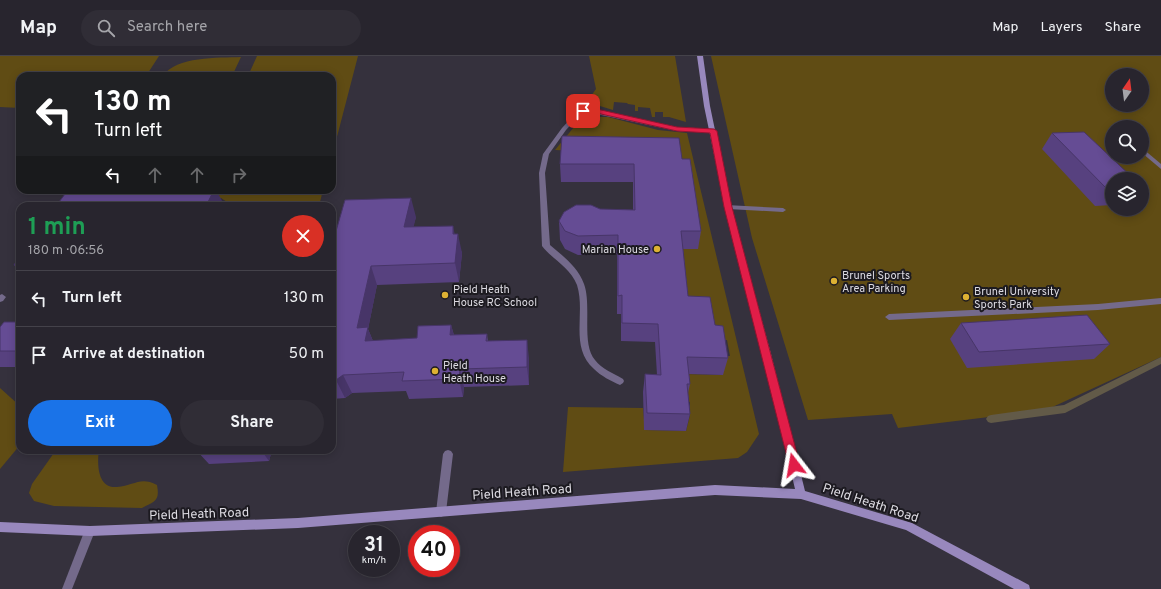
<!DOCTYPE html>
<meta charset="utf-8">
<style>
body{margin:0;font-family:Overpass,sans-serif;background:#302d36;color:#f1f3f6;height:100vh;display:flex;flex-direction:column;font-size:15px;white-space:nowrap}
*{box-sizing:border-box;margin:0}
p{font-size:13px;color:#a5a5aa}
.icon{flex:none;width:22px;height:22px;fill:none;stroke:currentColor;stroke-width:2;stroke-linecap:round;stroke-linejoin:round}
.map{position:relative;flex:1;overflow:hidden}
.details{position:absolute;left:16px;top:146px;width:320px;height:252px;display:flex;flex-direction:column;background:#28252e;border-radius:12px;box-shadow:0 2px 10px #0003,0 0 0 1px #44424a}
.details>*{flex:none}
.guide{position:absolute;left:16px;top:16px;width:320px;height:122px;border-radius:12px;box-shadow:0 2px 10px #0003,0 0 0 1px #44424a;background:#202124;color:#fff;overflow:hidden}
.needle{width:26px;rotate:14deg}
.fabs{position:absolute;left:1105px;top:12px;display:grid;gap:8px}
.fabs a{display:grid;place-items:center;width:44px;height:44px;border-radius:50%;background:#28252e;box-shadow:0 2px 10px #0003,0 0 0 1px #44424a;font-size:20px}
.speed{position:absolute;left:348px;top:469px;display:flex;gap:8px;font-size:20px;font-weight:700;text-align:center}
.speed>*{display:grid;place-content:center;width:52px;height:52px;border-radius:50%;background:#28252e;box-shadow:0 2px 10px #0003,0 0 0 1px #44424a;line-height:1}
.speed small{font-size:10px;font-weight:400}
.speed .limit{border:6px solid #d22;background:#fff;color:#111}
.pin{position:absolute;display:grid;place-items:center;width:34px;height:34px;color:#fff;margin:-17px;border-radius:8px;box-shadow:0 2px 6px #0006}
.me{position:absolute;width:44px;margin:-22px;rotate:346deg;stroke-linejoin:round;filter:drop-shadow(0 0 3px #0008)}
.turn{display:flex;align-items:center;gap:14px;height:84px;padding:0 12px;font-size:18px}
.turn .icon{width:52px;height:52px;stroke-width:2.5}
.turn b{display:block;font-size:28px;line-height:34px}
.lanes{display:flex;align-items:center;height:38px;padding:0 12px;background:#0003;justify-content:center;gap:20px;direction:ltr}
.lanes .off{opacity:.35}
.round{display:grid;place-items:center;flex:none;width:42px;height:42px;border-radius:21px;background:#302d36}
.headline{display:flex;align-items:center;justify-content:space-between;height:68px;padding:0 12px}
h1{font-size:24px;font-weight:700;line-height:30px;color:#1e9e55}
.action{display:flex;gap:8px;margin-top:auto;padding:8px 12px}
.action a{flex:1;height:46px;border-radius:24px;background:#1a73e8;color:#fff;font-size:16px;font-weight:700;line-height:46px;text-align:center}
.action a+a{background:#302d36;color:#f1f3f6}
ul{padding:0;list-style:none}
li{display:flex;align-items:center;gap:12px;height:56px;padding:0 12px;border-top:1px solid #44424a}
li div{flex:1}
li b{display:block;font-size:15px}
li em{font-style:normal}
header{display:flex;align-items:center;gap:24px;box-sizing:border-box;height:56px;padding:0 20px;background:#28252e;border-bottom:1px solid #44424a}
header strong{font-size:19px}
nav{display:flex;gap:22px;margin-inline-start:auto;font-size:14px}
.search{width:280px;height:36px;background:#302d36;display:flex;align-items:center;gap:10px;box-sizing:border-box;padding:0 14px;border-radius:22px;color:#a5a5aa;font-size:15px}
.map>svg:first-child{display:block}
.green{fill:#604c14;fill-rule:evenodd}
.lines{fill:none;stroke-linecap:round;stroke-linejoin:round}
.stream{fill:#625a48;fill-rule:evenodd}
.lane{fill:#746a8b;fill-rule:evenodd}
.street{fill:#746a8b;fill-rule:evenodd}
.secondary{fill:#9888bd;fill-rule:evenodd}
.wall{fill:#57417f}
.shaded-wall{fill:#473568}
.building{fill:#654c94;stroke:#473568}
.route{fill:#e11d48;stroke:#92132f}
.poi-dot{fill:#ddb133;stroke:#1c1a20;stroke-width:1.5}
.labels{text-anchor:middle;stroke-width:4;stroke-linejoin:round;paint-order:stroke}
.poi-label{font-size:11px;fill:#dddbe2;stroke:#1c1a20;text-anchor:start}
.near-street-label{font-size:13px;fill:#dddbe2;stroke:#1c1a20}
</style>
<header>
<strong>Map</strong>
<div class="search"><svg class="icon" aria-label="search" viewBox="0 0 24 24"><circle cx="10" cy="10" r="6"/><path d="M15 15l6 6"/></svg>Search here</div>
<nav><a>Map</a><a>Layers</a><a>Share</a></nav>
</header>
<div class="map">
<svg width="1161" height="533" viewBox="0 0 1161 533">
<rect width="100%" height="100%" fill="#35313d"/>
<path class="green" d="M0,0H159L146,20H20V52L0,51Z
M257,0H358L332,100V20H248Z
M589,0H675L686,66L669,61H663V56H655V61H652L650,52L638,51V55H635V49L628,48L627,47L614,46L613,54L590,47L588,44L596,33Z
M711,0H1161V301L1046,354L898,372L892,358L808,364L752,182ZM1112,19H1142V49H1112ZM1112,71H1142V101H1112ZM1112,123H1142V153H1112Z
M241,1L232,20H163C176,0 218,2 241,1Z
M587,61H608L658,74L687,77L759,378L747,396L738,402L563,416L568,351L643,352L645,374L686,375L690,359V346L686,345L683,318L722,319L720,300H730L727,284H710L685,258L678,194L687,122L577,95L555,94L579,65Z
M132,134H323L319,150H233L221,142L162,144L129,138Z
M0,332L20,350V389L0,413Z
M56,394H99C97,407 97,433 117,431C134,430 140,420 157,429C160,445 155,445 142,452L54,450L34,445L29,437L32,428Z"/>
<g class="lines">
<path class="stream" d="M1161,301V308L1065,357L991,367L988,366L986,363L988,360L991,359L1064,349Z"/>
<path class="lane" d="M586,52L677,71L714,73L717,75L714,77L677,75L587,56L579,60L566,74L549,98L545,117L550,189C563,200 578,211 584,228C592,250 581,288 595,304C602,313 613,317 623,323L624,325L623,327L620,329C611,325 601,320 594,313C569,291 586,257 577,229C570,211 553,204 542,190L539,117L543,98L562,72L575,58Z
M1142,92L1161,108V113L1142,97Z
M726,149L783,152L786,154L783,156L728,153H726Z
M2,238L6,241L3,245L0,246V239Z
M1161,242V248L1098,254L889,264L885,261L889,258L1098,248Z
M448,394L451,395L453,398L446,456L445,459L441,461L437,459L436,456L443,398L445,395Z"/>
<path class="street" d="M90,470L94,471L95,475L72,533H62L86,471Z"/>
<path class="secondary" d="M697,0H703L710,50L731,151L771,298L805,435L912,467L1029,529L1030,533H1014L906,474L801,443L715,439L298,472L90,480L0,476V466L90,470L298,462L715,429L795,433L763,298L725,151L704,50Z"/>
</g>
<path class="wall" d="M1052,77L1112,123V149L1095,150L1042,93Z
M682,103L701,175L698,193H683L688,240L715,269L728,302L723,319L689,318L690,328L688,337L690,358L686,375L644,374L643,336L645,318L657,319L655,286L621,285V258H617V198L578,199L565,193L560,184L559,165L600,153L633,154V126H561L560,108Z
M416,161L413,171L455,178L462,197L459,226L377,229L368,273L373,285L417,282L451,269L454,279L487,278L488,285L529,302V329L464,331L463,341L409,343L406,335L352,337L345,342L332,343V189Z
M20,200V215L14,209Z
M20,263V311H0V271L16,266Z
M961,267L1110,288L1094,303L967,312L950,283Z
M196,394H272L269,405L209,408Z"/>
<path class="shaded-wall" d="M214,134H216L225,150H206Z
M411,142L416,161L409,190L404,171Z
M453,170L457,189L458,178L462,197L459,226L455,207L453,178Z
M371,210L377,229L368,273L375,290L372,304L357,272Z
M451,269L456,287L450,279Z
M527,284L529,302V329L527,311Z
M460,313L464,331L463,341L459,323Z
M343,319L352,337L345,342L336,324Z
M261,394H272L269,405Z"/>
<path class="building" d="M1084,76L1134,123H1112V133H1107L1052,77Z
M562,80L679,82L682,103H690L701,175H681L688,240L710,241L715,269L723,270L728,302L687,301L690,328H687L690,358L647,357L645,318L661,319L658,268L622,267V239L618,240V179L578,180L565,175L559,165L564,156L576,149H591L600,153L635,154L634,108H560Z
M161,134H214L206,150H56L65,138Z
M411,142L404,171L453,170V178H458L455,207L371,210L357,272L368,271L365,285L417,282L418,270L451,269L450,279L487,278L486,285L527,284V311L460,313L459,323L402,325L404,316L343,319L336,324H332V189L345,144Z
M20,200V209H14Z
M1087,259L1110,288L979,296L961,267Z
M18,263H20V295H0V271L4,266H16Z"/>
<path class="route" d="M592,52L677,71L714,73L717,75L732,151L800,409L798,412L794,414L790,412L789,409L724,151L710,77L677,75L592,56L583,57L580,55Z"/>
<g class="poi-dot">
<circle cx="657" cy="193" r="4"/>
<circle cx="834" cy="225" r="4"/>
<circle cx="445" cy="239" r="4"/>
<circle cx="966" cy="241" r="4"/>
<circle cx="435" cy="315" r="4"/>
</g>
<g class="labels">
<g class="poi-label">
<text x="649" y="197" text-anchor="end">Marian House</text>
<text x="842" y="223">Brunel Sports<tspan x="842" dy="13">Area Parking</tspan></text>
<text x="453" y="237">Pield Heath<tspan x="453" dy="13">House RC School</tspan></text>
<text x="974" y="239">Brunel University<tspan x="974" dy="13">Sports Park</tspan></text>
<text x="443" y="313">Pield<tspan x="443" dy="13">Heath House</tspan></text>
</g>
<g class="near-street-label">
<text transform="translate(522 435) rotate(-4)" y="5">Pield Heath Road</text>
<text transform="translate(871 446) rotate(18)" y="5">Pield Heath Road</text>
<text transform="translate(199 457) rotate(-2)" y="5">Pield Heath Road</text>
</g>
</g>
</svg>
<div class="fabs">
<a><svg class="needle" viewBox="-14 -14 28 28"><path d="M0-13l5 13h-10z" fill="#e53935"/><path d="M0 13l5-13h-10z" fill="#a5a5aa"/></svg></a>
<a><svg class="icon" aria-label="search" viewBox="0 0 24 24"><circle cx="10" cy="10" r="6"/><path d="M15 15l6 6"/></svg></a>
<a><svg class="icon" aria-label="layers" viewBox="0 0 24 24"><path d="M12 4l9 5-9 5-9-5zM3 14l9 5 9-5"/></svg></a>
</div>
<div class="speed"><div>31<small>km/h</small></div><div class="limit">40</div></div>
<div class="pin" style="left:583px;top:55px;background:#d93025"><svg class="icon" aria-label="arrive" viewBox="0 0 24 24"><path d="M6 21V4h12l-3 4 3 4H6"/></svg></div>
<svg class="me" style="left:794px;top:409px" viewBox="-20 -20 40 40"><path d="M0-17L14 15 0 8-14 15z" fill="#e11d48" stroke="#fff" stroke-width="4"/></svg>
<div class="guide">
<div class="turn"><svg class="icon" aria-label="left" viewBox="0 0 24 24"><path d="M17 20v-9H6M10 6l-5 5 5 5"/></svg><div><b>130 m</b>Turn left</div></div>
<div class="lanes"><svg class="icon" aria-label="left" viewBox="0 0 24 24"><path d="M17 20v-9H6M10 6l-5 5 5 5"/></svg><svg class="icon off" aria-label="ahead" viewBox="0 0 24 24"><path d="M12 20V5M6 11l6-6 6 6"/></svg><svg class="icon off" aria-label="ahead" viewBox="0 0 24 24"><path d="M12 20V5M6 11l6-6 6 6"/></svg><svg class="icon off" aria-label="right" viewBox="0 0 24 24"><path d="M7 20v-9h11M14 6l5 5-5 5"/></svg></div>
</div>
<section class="details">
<div class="headline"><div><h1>1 min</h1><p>180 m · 06:56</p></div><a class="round" style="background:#d93025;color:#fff"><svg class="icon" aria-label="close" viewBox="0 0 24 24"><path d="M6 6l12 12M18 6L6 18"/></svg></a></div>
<ul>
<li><svg class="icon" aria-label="left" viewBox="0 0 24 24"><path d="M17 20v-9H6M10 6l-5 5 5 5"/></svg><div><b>Turn left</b></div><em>130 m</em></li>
<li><svg class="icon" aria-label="arrive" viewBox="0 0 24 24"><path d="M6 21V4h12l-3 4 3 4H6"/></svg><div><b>Arrive at destination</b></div><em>50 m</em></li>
</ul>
<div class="action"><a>Exit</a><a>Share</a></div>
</section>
</div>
